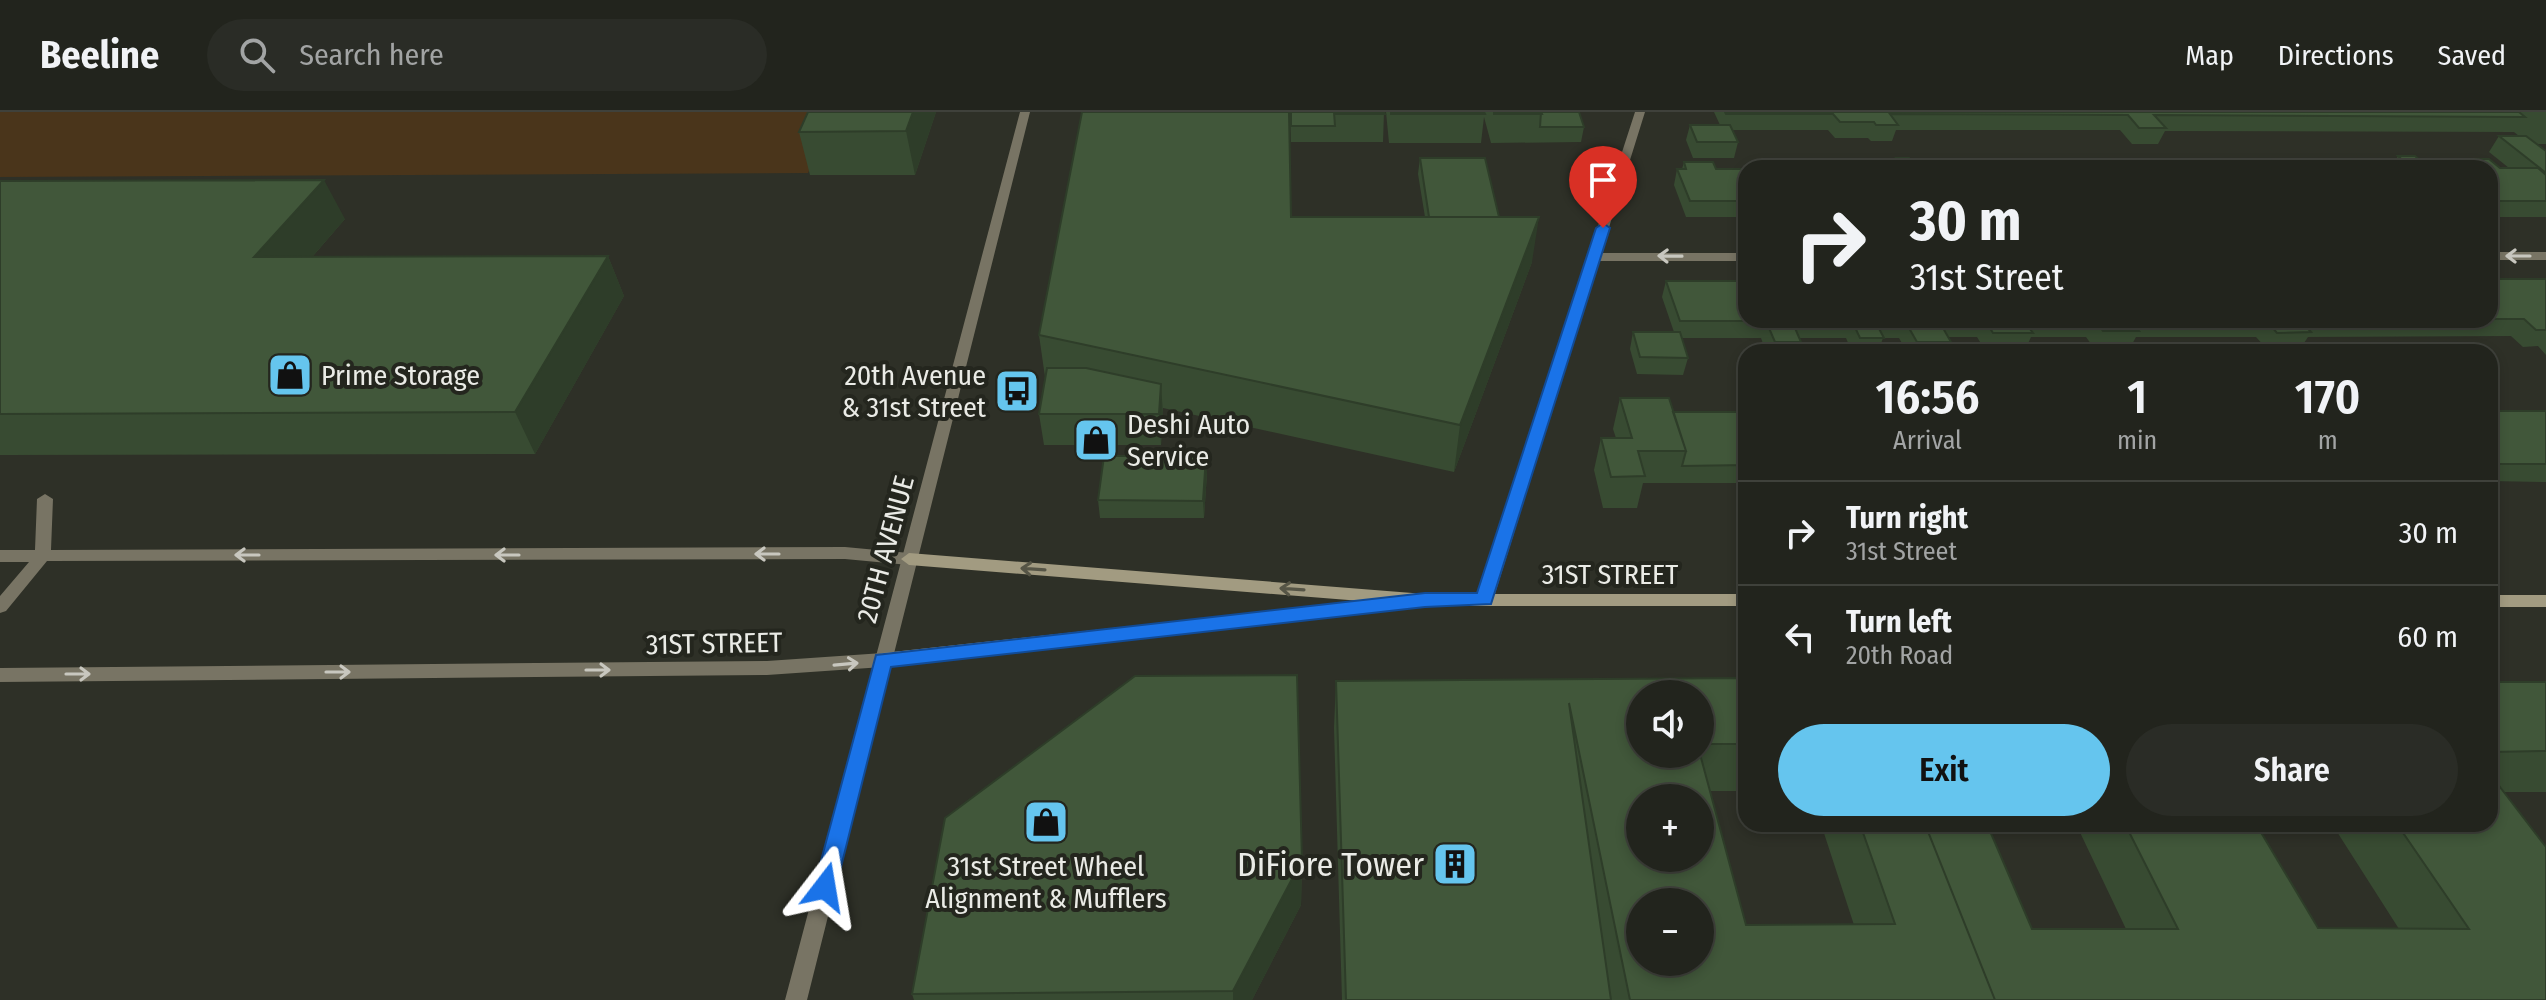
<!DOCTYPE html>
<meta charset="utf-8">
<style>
body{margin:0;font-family:"Fira Sans Condensed",sans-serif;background:#2a2c26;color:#f1f3f6;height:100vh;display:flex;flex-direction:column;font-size:30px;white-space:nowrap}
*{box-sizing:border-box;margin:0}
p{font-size:26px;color:#a2a4a4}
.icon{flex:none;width:44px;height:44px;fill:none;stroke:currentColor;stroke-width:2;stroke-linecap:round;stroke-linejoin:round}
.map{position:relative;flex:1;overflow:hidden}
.drawer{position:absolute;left:1738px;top:232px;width:760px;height:488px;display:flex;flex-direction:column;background:#22241d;border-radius:24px;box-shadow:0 4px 12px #0003,0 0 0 2px #3f413b}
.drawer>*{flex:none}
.banner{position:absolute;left:1738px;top:48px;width:760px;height:168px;border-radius:24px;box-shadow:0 4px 12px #0003,0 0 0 2px #3f413b;background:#22241d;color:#f1f3f6;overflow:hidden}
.tools{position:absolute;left:1626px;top:568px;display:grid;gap:16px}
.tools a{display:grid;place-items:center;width:88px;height:88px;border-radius:50%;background:#22241d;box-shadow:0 4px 12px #0003,0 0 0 2px #3f413b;font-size:40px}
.pin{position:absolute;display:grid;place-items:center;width:68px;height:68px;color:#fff;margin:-82px -34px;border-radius:50% 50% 50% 0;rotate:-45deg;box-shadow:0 0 8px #0007}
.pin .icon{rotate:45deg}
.me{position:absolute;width:88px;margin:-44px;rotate:14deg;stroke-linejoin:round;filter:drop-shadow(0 0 6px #0008)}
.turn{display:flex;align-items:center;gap:28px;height:168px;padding:0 40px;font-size:36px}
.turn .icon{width:104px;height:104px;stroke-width:2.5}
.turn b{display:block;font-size:56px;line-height:68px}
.eta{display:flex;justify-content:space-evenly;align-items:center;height:136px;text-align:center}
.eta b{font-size:48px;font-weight:600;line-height:56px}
.cta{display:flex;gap:16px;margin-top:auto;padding:16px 40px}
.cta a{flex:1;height:92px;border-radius:48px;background:#65c5ee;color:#111;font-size:32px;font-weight:600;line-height:92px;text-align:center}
.cta a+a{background:#2a2c26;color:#f1f3f6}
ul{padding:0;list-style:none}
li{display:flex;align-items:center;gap:24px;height:104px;padding:0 40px;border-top:2px solid #3f413b}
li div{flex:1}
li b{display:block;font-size:30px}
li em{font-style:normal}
header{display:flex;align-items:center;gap:48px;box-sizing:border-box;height:112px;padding:0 40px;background:#22241d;border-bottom:2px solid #3f413b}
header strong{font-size:38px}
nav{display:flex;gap:44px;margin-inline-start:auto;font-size:28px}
.search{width:560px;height:72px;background:#2a2c26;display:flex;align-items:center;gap:20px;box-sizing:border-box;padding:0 28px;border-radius:44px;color:#a2a4a4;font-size:30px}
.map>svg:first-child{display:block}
.green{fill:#4a351b}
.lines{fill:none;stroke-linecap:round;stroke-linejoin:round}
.lane{fill:#787464;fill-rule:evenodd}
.street{fill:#787464;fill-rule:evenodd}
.secondary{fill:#a29b81;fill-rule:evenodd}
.wall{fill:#384b32;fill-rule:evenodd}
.shaded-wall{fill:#2e3d29}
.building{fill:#41573a;stroke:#2e3d29;stroke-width:2;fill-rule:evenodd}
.oneway{stroke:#c8c7bf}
.oneway2{stroke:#565546}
.route{fill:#1a73e8;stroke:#114b97;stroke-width:2}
.labels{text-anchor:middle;stroke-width:8;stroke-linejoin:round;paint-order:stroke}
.poi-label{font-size:28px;fill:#eaebe6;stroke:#24261e;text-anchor:start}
.street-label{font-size:28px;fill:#eaebe6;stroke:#24261e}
.near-poi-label{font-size:34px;fill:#eaebe6;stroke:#24261e;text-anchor:end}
</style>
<header>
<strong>Beeline</strong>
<div class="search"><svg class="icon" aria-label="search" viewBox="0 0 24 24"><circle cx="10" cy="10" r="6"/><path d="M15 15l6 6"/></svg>Search here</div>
<nav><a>Map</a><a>Directions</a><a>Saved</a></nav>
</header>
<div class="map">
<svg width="2546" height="888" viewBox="0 0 2546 888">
<rect width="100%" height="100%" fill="#2e3027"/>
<path class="green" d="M0,0H835L808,61L0,65Z"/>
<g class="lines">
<path class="lane" d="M45,382L53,387L51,438L845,435L909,441L917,447L909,453L845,447L47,449L6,499L0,501V484L29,450H0V438H35L37,387Z
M883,541L889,543L892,548L889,553L883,555L767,563L0,570V556L767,549Z"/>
<path class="street" d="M1020,0H1030L807,888H785Z
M1635,0H1645L1601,141H1746V149H1599L1493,488L1491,492H1479L1477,488Z
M2490,140H2546V148H2490Z"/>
<path class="secondary" d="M909,441L1425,482H1746V494H1425L1396,492L1394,496L1388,498L883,555L877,553L874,548L877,543L883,541L1361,489L909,453L901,447Z
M2490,483H2546V495H2490Z"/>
</g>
<path class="wall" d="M808,0H936L915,63H810L799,20Z
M1290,0H1384L1383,30H1291Z
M1386,0H1579L1584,15L1581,30L1491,31L1484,5L1481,31H1389Z
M1714,0H2546V32H2537L2546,39V105H2490V56H2450L2456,47L2500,56H2509L2489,40L2499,24H2519L2514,20L2165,19L2158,32H2132L2120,18H1896L1892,29H1871L1868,26H1835L1828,18H1732L1738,30L1734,46H1693L1686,28L1690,13H1720Z
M2398,44L2429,56H2391Z
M1420,46L1499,105L1532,150L1454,360L1163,296L1161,333H1044L1039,302L1045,265L1039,223L1291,105H1425L1418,62Z
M1896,46L1916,56H1892Z
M1946,47L1969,52L1970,48L2015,56H1942Z
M1684,50L1716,57H1746V105H1686L1674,73L1677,57H1682Z
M0,69L345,107L313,144H608L624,184L535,342L0,343Z
M2490,167H2546V243L2538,234L2523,235L2511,224L2308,225L2300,237H2267L2256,225H2136L2130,236H2094L2086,225H2031L2025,238H1985L1977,225H1948L1951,230L1947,240H1907L1899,226H1883L1878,240H1852L1846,226H1799L1801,230L1798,240H1766L1761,226H1682L1688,246L1683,263L1637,262L1630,237L1633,220H1674L1662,185L1666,169L1746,208H2490Z
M1620,286L1673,300H1746V371H1643L1637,396H1603L1594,358L1601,326H1616L1613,317Z
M2490,299H2546V370L2490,369Z
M1207,361L1204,406H1100L1098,388Z
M1746,566V679H1710L1746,813H1854L1821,712H1987L2032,817H2126L2076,712H2256L2318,816L2399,817L2332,712H2490V570H2546V680H2504L2546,888H1342L1334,616L1336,569ZM1640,582H1700V642Z
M1302,748L1301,793L1252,888H914L912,882Z"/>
<path class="shaded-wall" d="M913,0H936L915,63L906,19Z
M324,68L345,107L278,184L254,145Z
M1539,105L1532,150L1454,360L1460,313Z
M608,144L624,184L535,342L515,300Z
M1161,272L1163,303L1161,333L1159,302Z
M1206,344L1207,361L1204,406L1203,389Z
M1302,748L1301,793L1252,888H1233V879Z"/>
<path class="building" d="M808,0H913L906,19L799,20Z
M1082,0H1289L1291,105H1539L1460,313L1039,223Z
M1291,0H1334L1335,14H1291Z
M1335,0H1384L1385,2H1335Z
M1391,0H1484L1485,2H1391Z
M1494,0H1541L1542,2H1494Z
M1541,0H1579L1584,15H1540Z
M1725,0H2519L2525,5L2154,3L2166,16H2139L2128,3L1890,2L1898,13H1876L1874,10H1840L1833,2H1726Z
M1690,13H1730L1738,30H1697Z
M2499,24H2526L2546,39V61Z
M2398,44H2415L2429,56H2411Z
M1420,46H1485L1499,105H1429Z
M1896,46H1909L1916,56H1902Z
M1946,47H1966L1972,56H1952Z
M2456,47H2489L2500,56H2538L2546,63V89H2490V56H2466Z
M1970,48H2007L2015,56H1976Z
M1684,50H1713L1716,57H1746V89H1690L1677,57H1686Z
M324,68L254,145L608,144L515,300L0,302V69Z
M2490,167H2546V218H2536L2524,207H2490Z
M1666,169H1746V208H2330H2300L2311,220L2277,221L2266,208H2130L2139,219H2103L2095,208L2024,209L2033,221H1993L1985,208L1939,209L1951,230H1917L1905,209H1875L1884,226H1860L1852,209H1792L1801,230H1775L1766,209H1680Z
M1633,220H1680L1688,246L1640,245Z
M1047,256H1086L1161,272L1159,302H1039Z
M1620,286H1669L1686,339H1638L1645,364L1611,365L1601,326H1632Z
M2490,299H2546V352H2490Z
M1673,300H1746V353L1682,354L1686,339Z
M1104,344H1206L1203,389L1098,388Z
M1297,563L1302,748L1233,879L912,882L945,706L1135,564Z
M1746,566V632H1700V582H1640V642H1700L1746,813L1895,812L1860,712H1925L1995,888H1630L1569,591L1611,888H1346L1336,569ZM1640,686H1700V746H1640ZM1640,790H1700V850H1640Z
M2490,570H2546V639L2490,640Z
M2490,662L2546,735V888H1995L1925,712H1987L2032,817H2178L2125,712H2256L2318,816L2469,817L2397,712H2490Z"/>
<defs><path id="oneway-shaft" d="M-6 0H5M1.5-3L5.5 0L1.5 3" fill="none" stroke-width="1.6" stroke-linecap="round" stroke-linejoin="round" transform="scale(2)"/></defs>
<g class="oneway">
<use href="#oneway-shaft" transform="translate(1670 144) rotate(-179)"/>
<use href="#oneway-shaft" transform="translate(2518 144) rotate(180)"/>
<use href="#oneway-shaft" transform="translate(767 442) rotate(180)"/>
<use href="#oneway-shaft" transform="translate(247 443) rotate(180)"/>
<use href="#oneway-shaft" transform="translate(507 443) rotate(180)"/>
<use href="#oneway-shaft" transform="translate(846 552) rotate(-5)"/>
<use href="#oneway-shaft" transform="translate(598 558)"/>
<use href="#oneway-shaft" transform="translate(338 560)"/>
<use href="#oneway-shaft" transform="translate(78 562)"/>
</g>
<g class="oneway2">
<use href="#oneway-shaft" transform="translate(1033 457) rotate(-176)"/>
<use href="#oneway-shaft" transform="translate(1292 477) rotate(-176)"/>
</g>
<path class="route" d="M1603,111L1610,116L1491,492L1425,495L891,555L836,775L833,782L825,784L817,782L814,775L876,543L1425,481H1477L1596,116Z"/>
<defs>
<g id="shop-square" transform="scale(2.3)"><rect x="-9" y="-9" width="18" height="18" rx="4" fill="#65c5ee" stroke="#24261e"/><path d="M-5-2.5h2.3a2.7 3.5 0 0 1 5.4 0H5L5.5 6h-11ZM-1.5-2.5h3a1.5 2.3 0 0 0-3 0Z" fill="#111"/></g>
<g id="bus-square" transform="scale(2.3)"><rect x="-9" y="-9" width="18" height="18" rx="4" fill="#65c5ee" stroke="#24261e"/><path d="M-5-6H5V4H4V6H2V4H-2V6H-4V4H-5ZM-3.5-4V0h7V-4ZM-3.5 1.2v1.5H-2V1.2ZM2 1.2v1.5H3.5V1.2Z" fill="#111"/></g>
<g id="building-square" transform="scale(2.3)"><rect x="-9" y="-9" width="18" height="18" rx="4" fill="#65c5ee" stroke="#24261e"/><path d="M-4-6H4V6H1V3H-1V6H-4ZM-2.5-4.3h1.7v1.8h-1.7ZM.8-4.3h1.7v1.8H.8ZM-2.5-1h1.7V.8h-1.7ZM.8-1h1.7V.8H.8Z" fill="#111"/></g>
</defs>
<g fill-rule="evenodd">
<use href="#shop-square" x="290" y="263"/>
<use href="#bus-square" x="1017" y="279"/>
<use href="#shop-square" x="1096" y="328"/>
<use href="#shop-square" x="1046" y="710"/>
<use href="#building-square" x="1455" y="752"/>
</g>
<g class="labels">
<g class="poi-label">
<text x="321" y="273">Prime Storage</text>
<text x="986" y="273" text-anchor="end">20th Avenue<tspan x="986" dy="32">&amp; 31st Street</tspan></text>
<text x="1127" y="322">Deshi Auto<tspan x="1127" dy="32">Service</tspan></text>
<text x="1046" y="764" text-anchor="middle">31st Street Wheel<tspan x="1046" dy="32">Alignment &amp; Mufflers</tspan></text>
</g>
<g class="street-label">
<text transform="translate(885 437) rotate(-75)" y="10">20TH AVENUE</text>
<text x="1610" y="472">31ST STREET</text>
<text transform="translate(714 531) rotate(-1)" y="10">31ST STREET</text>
</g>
<g class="near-poi-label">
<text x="1424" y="764">DiFiore Tower</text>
</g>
</g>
</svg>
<div class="tools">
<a><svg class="icon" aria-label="sound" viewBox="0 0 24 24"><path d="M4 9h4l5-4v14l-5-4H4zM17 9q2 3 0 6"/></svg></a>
<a>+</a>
<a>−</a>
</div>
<div class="pin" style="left:1603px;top:116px;background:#d93025"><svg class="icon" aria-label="arrive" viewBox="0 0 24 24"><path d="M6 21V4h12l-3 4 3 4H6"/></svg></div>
<svg class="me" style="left:825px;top:775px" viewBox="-20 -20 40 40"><path d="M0-17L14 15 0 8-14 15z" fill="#1a73e8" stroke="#fff" stroke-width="4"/></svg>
<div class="banner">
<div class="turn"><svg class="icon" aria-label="right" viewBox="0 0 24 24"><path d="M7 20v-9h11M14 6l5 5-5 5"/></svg><div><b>30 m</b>31st Street</div></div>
</div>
<section class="drawer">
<div class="eta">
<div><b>16:56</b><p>Arrival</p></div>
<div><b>1</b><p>min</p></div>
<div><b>170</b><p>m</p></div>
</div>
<ul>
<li><svg class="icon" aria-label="right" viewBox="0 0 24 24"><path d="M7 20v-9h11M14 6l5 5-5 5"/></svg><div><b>Turn right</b><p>31st Street</p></div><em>30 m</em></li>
<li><svg class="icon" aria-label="left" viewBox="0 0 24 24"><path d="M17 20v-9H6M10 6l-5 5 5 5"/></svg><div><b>Turn left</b><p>20th Road</p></div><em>60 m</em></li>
</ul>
<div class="cta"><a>Exit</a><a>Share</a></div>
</section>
</div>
